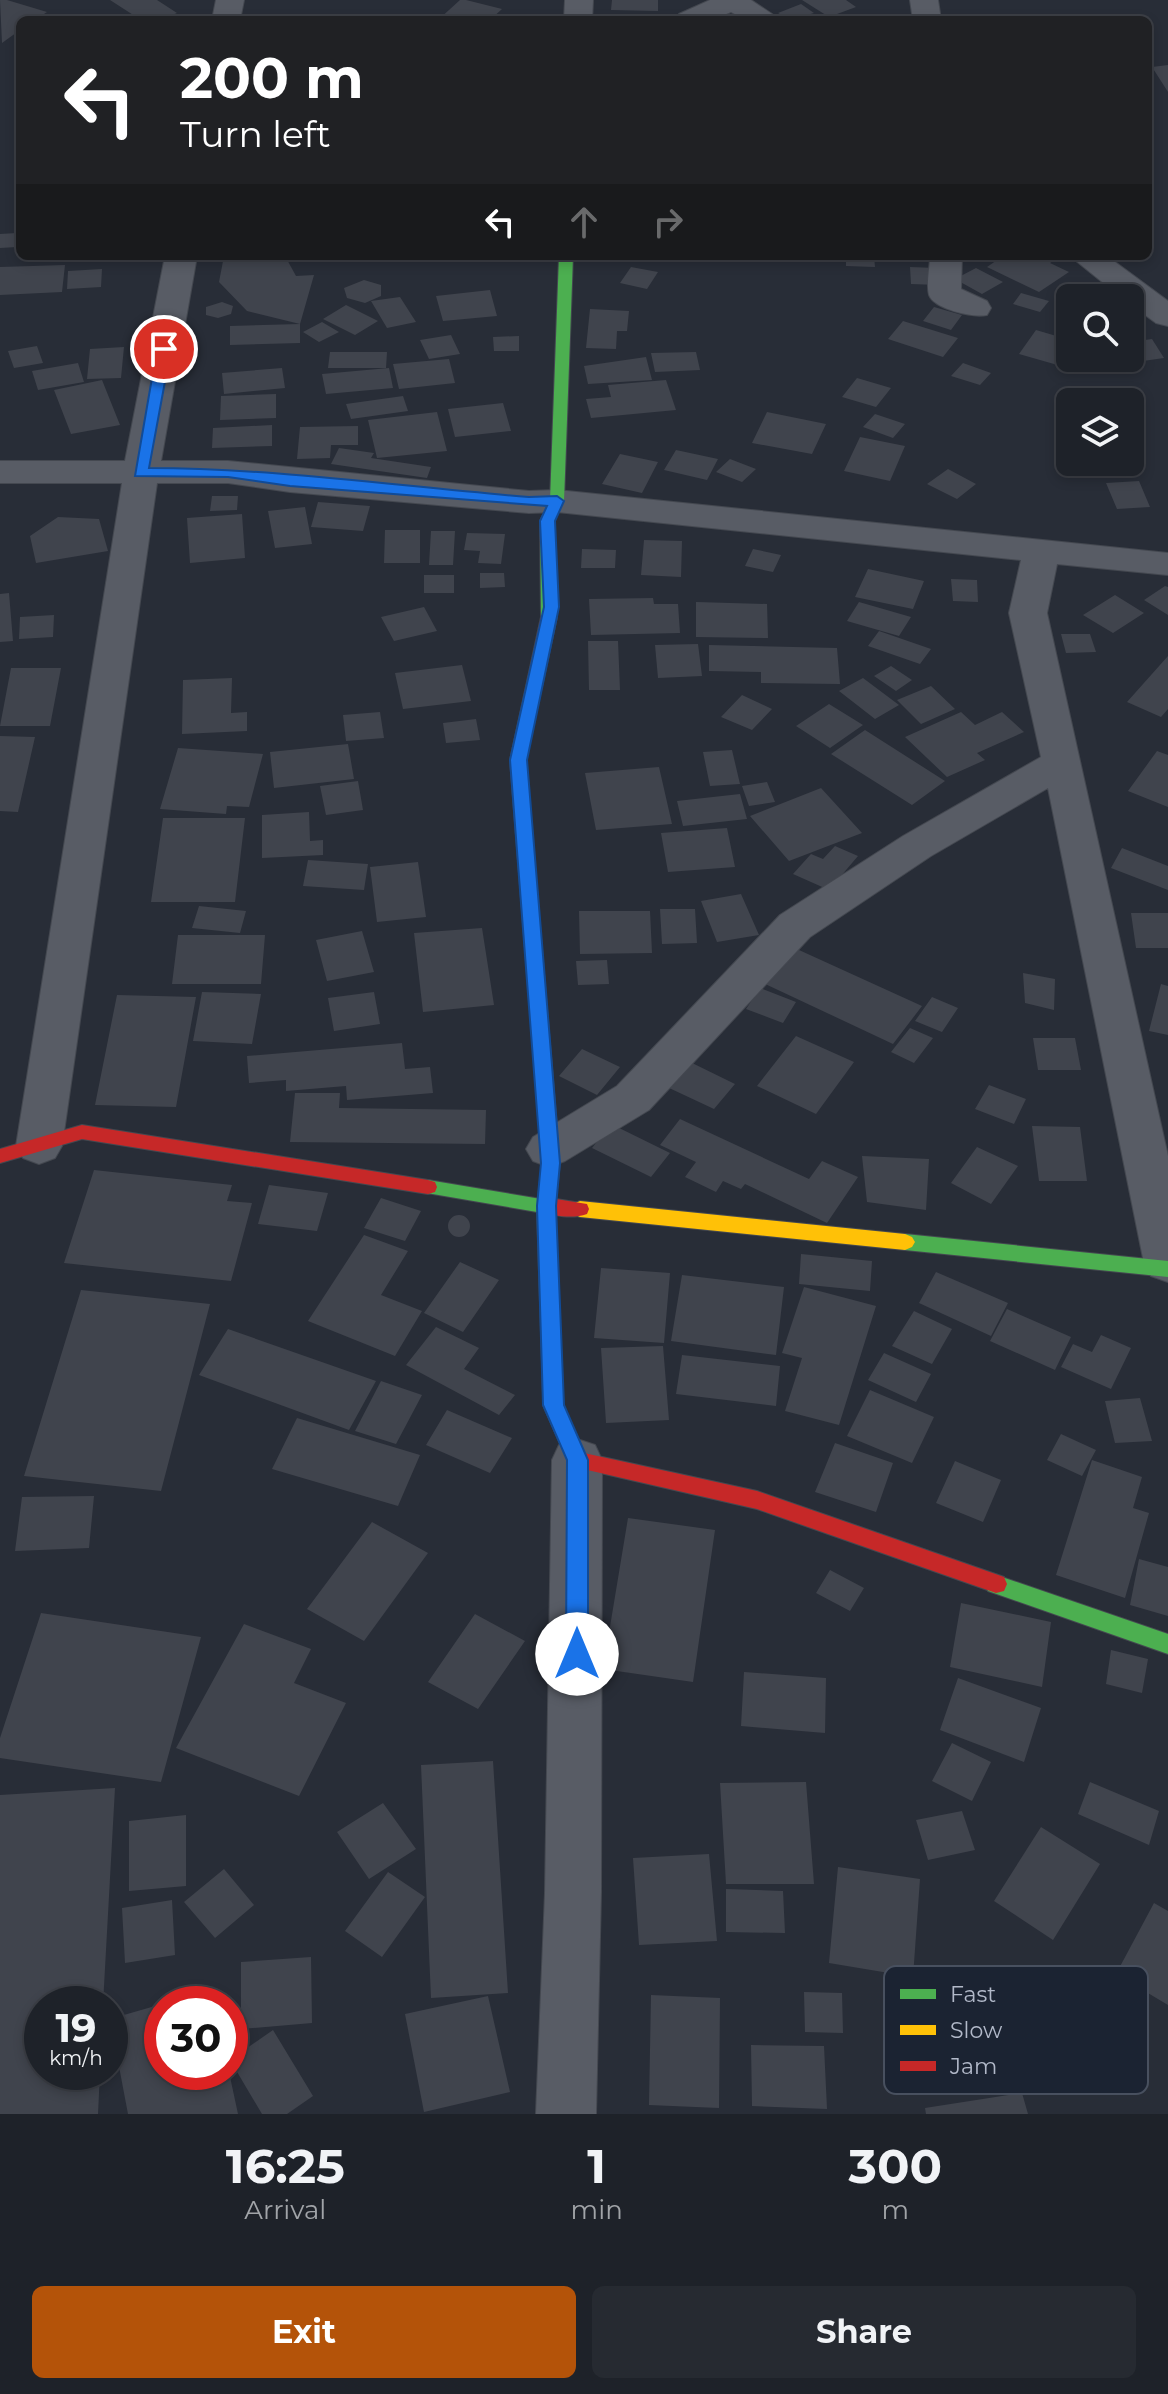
<!DOCTYPE html>
<style>
body{margin:0;font-family:Montserrat,sans-serif;background:#262a31;color:#f1f3f6;height:100vh;display:flex;flex-direction:column;font-size:30px;white-space:nowrap}
*{box-sizing:border-box;margin:0}
p{font-size:26px;color:#a1a4a8}
.icon{flex:none;width:44px;height:44px;fill:none;stroke:currentColor;stroke-width:2;stroke-linecap:round;stroke-linejoin:round}
.map{position:relative;height:2114px;overflow:hidden}
.sheet{display:flex;flex-direction:column;background:#1e2229;flex:1}
.sheet>*{flex:none}
.banner{position:absolute;left:16px;top:16px;width:1136px;height:244px;border-radius:12px;box-shadow:0 4px 12px #0003,0 0 0 2px #3c3f46;background:#202124;color:#fff;overflow:hidden}
.tools{position:absolute;left:1056px;top:284px;display:grid;gap:16px}
.tools a{display:grid;place-items:center;width:88px;height:88px;border-radius:12px;background:#1e2229;box-shadow:0 4px 12px #0003,0 0 0 2px #3c3f46;font-size:40px}
.speed{position:absolute;left:24px;top:1986px;display:flex;gap:16px;font-size:40px;font-weight:700;text-align:center}
.speed>*{display:grid;place-content:center;width:104px;height:104px;border-radius:50%;background:#1e2229;box-shadow:0 4px 12px #0003,0 0 0 2px #3c3f46;line-height:1}
.speed small{font-size:20px;font-weight:400}
.speed .limit{border:12px solid #d22;background:#fff;color:#111}
.pin{position:absolute;display:grid;place-items:center;width:68px;height:68px;color:#fff;margin:-34px;border:4px solid #fff;border-radius:50%;box-shadow:0 2px 8px #0007}
.me{position:absolute;width:88px;margin:-44px;rotate:0deg;stroke-linejoin:round;filter:drop-shadow(0 0 6px #0008)}
.turn{display:flex;align-items:center;gap:28px;height:168px;padding:0 32px;font-size:36px}
.turn .icon{width:104px;height:104px;stroke-width:2.5}
.turn b{display:block;font-size:56px;line-height:68px}
.lanes{display:flex;align-items:center;height:76px;padding:0 32px;background:#0003;justify-content:center;gap:40px;direction:ltr}
.lanes .off{opacity:.35}
.eta{display:flex;justify-content:space-evenly;align-items:center;height:136px;text-align:center}
.eta b{font-size:48px;font-weight:700;line-height:56px}
.primary-button{display:flex;gap:16px;margin-top:auto;padding:16px 32px}
.primary-button a{flex:1;height:92px;border-radius:12px;background:#b45309;color:#fff;font-size:32px;font-weight:700;line-height:92px;text-align:center}
.primary-button a+a{background:#262a31;color:#f1f3f6}
.map>svg:first-child{display:block}
.building{fill:#40444d}
.lines{fill:none;stroke-linecap:round;stroke-linejoin:round}
.street-casing{stroke:#444850;stroke-width:2}
.fast-casing{stroke:#444850;stroke-width:2}
.slow-casing{stroke:#444850;stroke-width:2}
.jam-casing{stroke:#444850;stroke-width:2}
.street{fill:#585c65;fill-rule:evenodd}
.fast{fill:#4caf50;fill-rule:evenodd}
.slow{fill:#ffc107;fill-rule:evenodd}
.jam{fill:#c62828;fill-rule:evenodd}
.route{fill:#1a73e8;stroke:#114b97;stroke-width:2}
.key{fill:#1b2332;stroke:#48505f;stroke-width:2}
.key-label{font-size:22px;fill:#b2b9c9}
</style>
<div class="map">
<svg width="1168" height="2114" viewBox="0 0 1168 2114">
<rect width="100%" height="100%" fill="#282d37"/>
<path class="building" d="M0,0H7L47,12L35,20H20V30L2,43Z
M110,0H157L177,13L160,20H141Z
M460,0H466L502,9L490,20H438Z
M612,0H658V11L611,10Z
M802,0H846L856,7L829,17Z
M801,4L814,13L790,20L778,13Z
M1168,65V92L1152,67Z
M17,233V247L0,248V234Z
M224,256H285L296,276L314,275L300,324V343L230,345V326L300,324L247,311L219,282Z
M846,256H874L875,267L846,266Z
M1003,256H1061L1050,263L1069,272L1039,292L987,267Z
M65,265L62,292L0,295V267Z
M631,267L658,272L647,289L620,283Z
M910,267L936,268L938,285L911,284Z
M976,268L1003,282L982,294L955,279Z
M102,269L101,287L67,289L68,271Z
M364,280L381,285V296L365,303L347,298L344,288Z
M490,290L497,316L443,321L436,296Z
M1021,293L1049,301L1040,312L1013,304Z
M400,297L416,322L387,328L371,301Z
M222,302L233,306L231,314L218,318L206,315V307Z
M346,305L378,321L355,335L323,319Z
M934,307L962,315L951,330L923,321Z
M590,309L629,311L627,331H617L616,349L586,348Z
M903,321L958,338L943,357L888,339Z
M322,322L339,332L319,342L303,332Z
M1036,330L1070,340V358H1083L1075,370L1019,354Z
M451,335L460,354L429,359L420,340Z
M519,336V351H494L493,337Z
M1152,339L1164,358L1136,362L1130,353V342Z
M37,346L43,363L14,368L8,351Z
M124,347L121,378L87,379L90,349Z
M330,352H387L386,368H328Z
M696,352L700,370L655,372L651,353Z
M646,357L652,380L588,384L584,366Z
M1090,358H1127L1131,367L1094,368Z
M449,359L455,383L399,389L393,364Z
M78,363L84,382L38,390L32,371Z
M963,363L991,373L980,385L951,376Z
M282,368L285,388L224,394L222,373Z
M389,368L393,388L326,394L322,374Z
M857,378L891,388L876,407L842,397Z
M102,380L120,425L71,434L54,390Z
M666,380L676,410L591,418L586,399L611,397L608,385Z
M276,394V418L220,420L221,396Z
M403,396L408,411L351,419L346,404Z
M503,403L511,431L455,437L448,409Z
M437,412L447,451L377,458L368,420Z
M767,412L826,424L812,454L752,443Z
M875,414L905,424L893,438L863,427Z
M272,425V446L212,448L213,428Z
M358,426V445H331L330,458L297,459L300,427Z
M860,437L905,446L890,481L844,471Z
M339,448L374,453L371,458L431,467L427,478L331,464Z
M676,450L718,459L707,480L664,470Z
M620,454L658,462L642,493L602,484Z
M730,459L756,469L742,482L716,472Z
M948,469L976,484L957,499L927,484Z
M1139,481L1150,507L1117,509L1106,483Z
M212,496H238L237,510L210,511Z
M318,502L370,506L363,531L311,527Z
M305,507L312,544L275,548L268,511Z
M242,514L245,558L190,563L187,518Z
M58,517L99,519L108,551L36,563L30,536Z
M385,530H420V563H384Z
M431,531H455L453,565H429Z
M467,533L505,534L501,564L478,563L480,551L464,550Z
M644,540L682,541L681,577L641,575Z
M582,549L616,550L615,568H581Z
M753,549L781,555L773,572L745,566Z
M868,569L924,581L913,609L855,597Z
M480,573H504L505,587L480,588Z
M424,575H454V593H424Z
M951,579L977,580L978,602L953,601Z
M1165,586L1168,587V615L1144,600Z
M9,593L13,641L0,642V594Z
M1115,595L1144,613L1113,633L1083,615Z
M653,598L654,604H678L680,633L591,635L589,599Z
M696,602L767,604L768,638L696,637Z
M859,602L911,617L899,636L847,621Z
M424,607L437,631L394,641L381,617Z
M54,615L53,637L19,639L20,617Z
M879,631L931,649L920,664L868,646Z
M1061,634H1090L1096,652L1066,653Z
M588,641H618L620,690H589Z
M698,644L702,676L658,678L655,645Z
M709,645L837,648L840,684L761,683V672L709,671Z
M1168,656V709L1161,717L1127,702Z
M462,665L471,701L403,709L395,673Z
M891,666L912,680L896,691L874,676Z
M11,668H61L50,726H0Z
M232,678L231,713L247,712V731L182,734L183,680Z
M863,678L899,705L875,719L839,691Z
M931,686L955,709L921,724L897,700Z
M742,695L772,709L752,730L721,717Z
M829,704L863,725L830,748L796,726Z
M380,712L384,738L346,741L343,715Z
M961,712L975,725L1002,712L1024,732L977,753L985,760L947,777L905,737Z
M476,719L480,740L446,743L443,723Z
M865,730L945,781L912,805L831,754Z
M0,736L35,737L18,812L0,811Z
M348,744L354,779L274,788L270,752Z
M178,748L263,754L249,807L227,806L226,814L160,809Z
M732,750L740,784L710,786L703,752Z
M1157,751L1168,755V807L1128,791Z
M659,767L672,824L596,830L585,773Z
M358,781L363,810L326,815L320,786Z
M767,782L775,802L749,806L742,786Z
M821,788L862,833L789,861L750,816Z
M740,794L747,819L683,826L677,801Z
M309,812L310,841L323,840V855L262,858V815Z
M163,818H245L235,902H151Z
M727,828L735,867L668,872L661,833Z
M835,846L858,856L829,890L793,874L811,854L823,859Z
M1122,848L1168,866V890L1111,868Z
M308,860L368,864L364,890L303,886Z
M418,862L426,917L377,922L370,867Z
M741,894L759,935L717,942L701,901Z
M199,906L246,911L240,933L192,928Z
M660,909H695L697,943L662,944Z
M579,911H650L652,953L580,954Z
M1131,913H1168V948H1136Z
M482,928L494,1005L423,1012L414,933Z
M362,931L374,972L327,981L316,940Z
M178,935H265L261,984H172Z
M788,945L922,1006L893,1044L759,981Z
M607,960L609,984L578,985L576,961Z
M1023,973L1055,979L1054,1010L1025,1003Z
M1161,984L1168,986V1035L1149,1031Z
M760,988L796,1002L783,1023L746,1009Z
M202,992L261,994L252,1044L193,1041Z
M374,992L380,1024L334,1031L328,998Z
M117,995L196,997L176,1107L95,1105Z
M932,997L958,1008L942,1032L915,1021Z
M910,1028L933,1038L914,1063L891,1052Z
M796,1036L854,1062L816,1114L757,1086Z
M1033,1038H1075L1081,1070H1038Z
M402,1043L405,1069L430,1067L433,1093L347,1100L346,1086L286,1091V1080L249,1083L247,1056Z
M582,1049L620,1067L597,1095L559,1076Z
M688,1061L735,1084L714,1109L667,1087Z
M989,1085L1026,1099L1014,1124L975,1109Z
M295,1093H340L339,1108L486,1110L485,1144L290,1142Z
M680,1119L809,1179L822,1161L858,1177L827,1223L745,1184L741,1189L723,1181L716,1192L685,1177L696,1162L660,1145Z
M611,1124L670,1153L651,1177L592,1148Z
M1032,1126L1080,1127L1087,1181H1039Z
M977,1147L1018,1166L991,1204L951,1183Z
M862,1156L929,1159L926,1210L867,1202Z
M94,1170L232,1185L227,1201L252,1203L231,1281L64,1263Z
M269,1185L328,1193L317,1231L258,1224Z
M381,1198L421,1211L405,1241L364,1228Z
M448 1226a11 11 0 1 1 22 0a11 11 0 1 1-22 0Z
M364,1235L408,1251L381,1295L422,1311L395,1356L308,1321Z
M801,1254L872,1261L870,1291L799,1284Z
M460,1262L499,1280L463,1332L424,1313Z
M601,1268L670,1273L664,1343L594,1338Z
M936,1272L1008,1303L991,1336L919,1303Z
M682,1275L784,1287L776,1355L671,1341Z
M804,1287L876,1306L839,1425L785,1411L802,1358L782,1353Z
M81,1290L210,1304L161,1491L24,1476Z
M1007,1309L1071,1337L1055,1370L990,1341Z
M914,1311L952,1329L932,1364L892,1346Z
M436,1327L479,1348L464,1369L515,1395L499,1415L406,1365Z
M228,1329L376,1381L349,1430L199,1375Z
M1101,1335L1131,1348L1111,1389L1061,1367L1073,1344L1092,1352Z
M663,1346L669,1420L606,1423L601,1348Z
M884,1353L931,1374L916,1402L868,1380Z
M682,1355L780,1366L776,1406L676,1394Z
M381,1381L422,1395L396,1444L355,1431Z
M870,1390L934,1417L912,1463L847,1436Z
M1140,1398L1152,1441L1115,1443L1105,1401Z
M447,1410L512,1438L490,1473L426,1445Z
M297,1418L420,1455L398,1506L272,1469Z
M1061,1434L1096,1450L1082,1476L1047,1460Z
M835,1443L893,1463L876,1512L815,1492Z
M1092,1460L1142,1477L1133,1508L1149,1513L1125,1598L1056,1575Z
M955,1461L1001,1480L983,1522L936,1503Z
M94,1496L89,1548L15,1551L22,1497Z
M628,1518L715,1530L693,1682L603,1669Z
M372,1522L428,1553L364,1641L307,1609Z
M1139,1559L1168,1567V1616L1130,1605Z
M830,1570L864,1588L850,1611L816,1593Z
M961,1603L1051,1622L1042,1687L950,1667Z
M41,1613L201,1637L161,1782L0,1758V1738Z
M475,1614L525,1641L478,1709L428,1682Z
M244,1624L311,1649L294,1683L346,1703L299,1796L176,1748Z
M1111,1650L1148,1659L1142,1693L1106,1684Z
M744,1672L826,1678L825,1733L741,1726Z
M958,1678L1041,1708L1024,1762L940,1730Z
M952,1743L991,1762L972,1801L932,1781Z
M493,1761L508,1993L431,1998L421,1765Z
M806,1782L814,1884H726L720,1783Z
M1090,1782L1159,1811L1149,1845L1078,1814Z
M115,1788L103,2004H42V2072H100L98,2114H0V1795Z
M383,1803L416,1849L369,1879L337,1832Z
M962,1811L975,1850L928,1860L916,1820Z
M186,1815V1886L129,1891V1821Z
M1041,1827L1100,1864L1053,1940L994,1901Z
M709,1854L717,1941L639,1945L633,1858Z
M838,1867L920,1879L913,1977L829,1963Z
M224,1869L254,1905L215,1938L184,1902Z
M388,1872L425,1897L382,1957L345,1931Z
M726,1889L783,1891L785,1933L726,1932Z
M172,1900L175,1955L125,1963L122,1908Z
M1154,1903L1168,1911V2005L1116,1974Z
M311,1957L312,2023L241,2029V1962Z
M210,1989L213,2004H163V2003Z
M804,1992L842,1993L843,2033L805,2032Z
M651,1995L720,1998L719,2108L649,2105Z
M488,1996L510,2092L424,2112L405,2014Z
M162,2004V2072H229L238,2114H128L110,2019Z
M273,2030L313,2096L287,2114H262L230,2060Z
M751,2045L824,2046L827,2109L752,2106Z
M1022,2093L1028,2114H926L925,2108Z"/>
<g class="lines">
<g class="street-casing">
<path id="street" d="M216,0H244L240,20H212Z
M565,0H593L592,20H564Z
M710,0H751L781,20H746L731,12L712,20H675L679,14Z
M910,0H938L941,20H913Z
M165,256H197L161,461H228L529,491L557,490L1168,553V575L1057,564L1047,613L1168,1156V1282L1151,1276L1144,1263L1048,788L931,856L810,937L649,1110L565,1161L549,1167L533,1161L526,1149L533,1137L617,1086L780,915L903,836L1041,757L1009,613L1021,560L557,512L529,513L290,492L228,483H157L62,1146L55,1158L39,1164L23,1158L16,1146L122,483H0V461H125Z
M930,256H962L961,289L987,301L991,308L987,315C973,318 934,309 929,295C926,284 930,267 930,256Z
M1070,256H1107L1168,301V326L1156,323L1130,304V298H1122Z
M577,1439L595,1445L602,1460L601,1893L596,2114H536L545,1893L552,1460L559,1445Z"/>
</g>
<g class="fast-casing">
<path id="fast" d="M559,256H573L564,501L554,521L557,617L549,622L541,617L540,521L550,501Z
M428,1180L553,1201L555,1206L563,1394L560,1400L553,1402L546,1400L543,1394L537,1212L421,1192L419,1187L421,1182Z
M905,1234L1168,1261V1277L905,1250L898,1247L895,1242L898,1237Z
M996,1575L1168,1634V1654L988,1591L985,1584L988,1577Z"/>
</g>
<g class="slow-casing">
<path id="slow" d="M580,1201L905,1234L912,1237L915,1242L912,1247L905,1250L580,1217L573,1214L571,1209L573,1204Z"/>
</g>
<g class="jam-casing">
<path id="jam" d="M549,612L557,617L526,760L560,1163L556,1199L587,1204L589,1209L587,1214C573,1219 553,1216 539,1211L537,1206L542,1163L510,760L541,617Z
M82,1125L428,1180L435,1182L437,1187L435,1192L428,1194L82,1139L0,1163V1149Z
M553,1386L560,1388L563,1405L584,1453L757,1491L1004,1577L1007,1584L1004,1591L996,1593L757,1509L570,1466L543,1405L546,1388Z"/>
</g>
<use href="#street" class="street"/>
<use href="#fast" class="fast"/>
<use href="#slow" class="slow"/>
<use href="#jam" class="jam"/>
</g>
<path class="route" d="M164,345L171,349L149,468C275,468 403,487 529,497L557,496L564,501L555,521L559,607L527,760L560,1163L556,1206L564,1405L588,1460V1654L585,1661L577,1664L569,1661L566,1654L567,1460L543,1405L537,1206L541,1163L510,760L544,607L540,521L547,506L290,486L228,477L135,476L157,349Z"/>
<rect x="884" y="1966" width="264" height="128" rx="12" class="key"/>
<rect x="900" y="1989" width="36" height="10" fill="#4caf50"/>
<rect x="900" y="2025" width="36" height="10" fill="#ffc107"/>
<rect x="900" y="2061" width="36" height="10" fill="#c62828"/>
<g class="key-label">
<text x="950" y="2002">Fast</text>
<text x="950" y="2038">Slow</text>
<text x="950" y="2074">Jam</text>
</g>
</svg>
<div class="tools">
<a><svg class="icon" aria-label="search" viewBox="0 0 24 24"><circle cx="10" cy="10" r="6"/><path d="M15 15l6 6"/></svg></a>
<a><svg class="icon" aria-label="layers" viewBox="0 0 24 24"><path d="M12 4l9 5-9 5-9-5zM3 14l9 5 9-5"/></svg></a>
</div>
<div class="speed"><div>19<small>km/h</small></div><div class="limit">30</div></div>
<div class="pin" style="left:164px;top:349px;background:#d93025"><svg class="icon" aria-label="arrive" viewBox="0 0 24 24"><path d="M6 21V4h12l-3 4 3 4H6"/></svg></div>
<svg class="me" style="left:577px;top:1654px" viewBox="-20 -20 40 40"><circle r="19" fill="#fff"/><path d="M0-13L10 11 0 6-10 11z" fill="#1a73e8"/></svg>
<div class="banner">
<div class="turn"><svg class="icon" aria-label="left" viewBox="0 0 24 24"><path d="M17 20v-9H6M10 6l-5 5 5 5"/></svg><div><b>200 m</b>Turn left</div></div>
<div class="lanes"><svg class="icon" aria-label="left" viewBox="0 0 24 24"><path d="M17 20v-9H6M10 6l-5 5 5 5"/></svg><svg class="icon off" aria-label="ahead" viewBox="0 0 24 24"><path d="M12 20V5M6 11l6-6 6 6"/></svg><svg class="icon off" aria-label="right" viewBox="0 0 24 24"><path d="M7 20v-9h11M14 6l5 5-5 5"/></svg></div>
</div>
</div>
<section class="sheet">
<div class="eta">
<div><b>16:25</b><p>Arrival</p></div>
<div><b>1</b><p>min</p></div>
<div><b>300</b><p>m</p></div>
</div>
<div class="primary-button"><a>Exit</a><a>Share</a></div>
</section>
